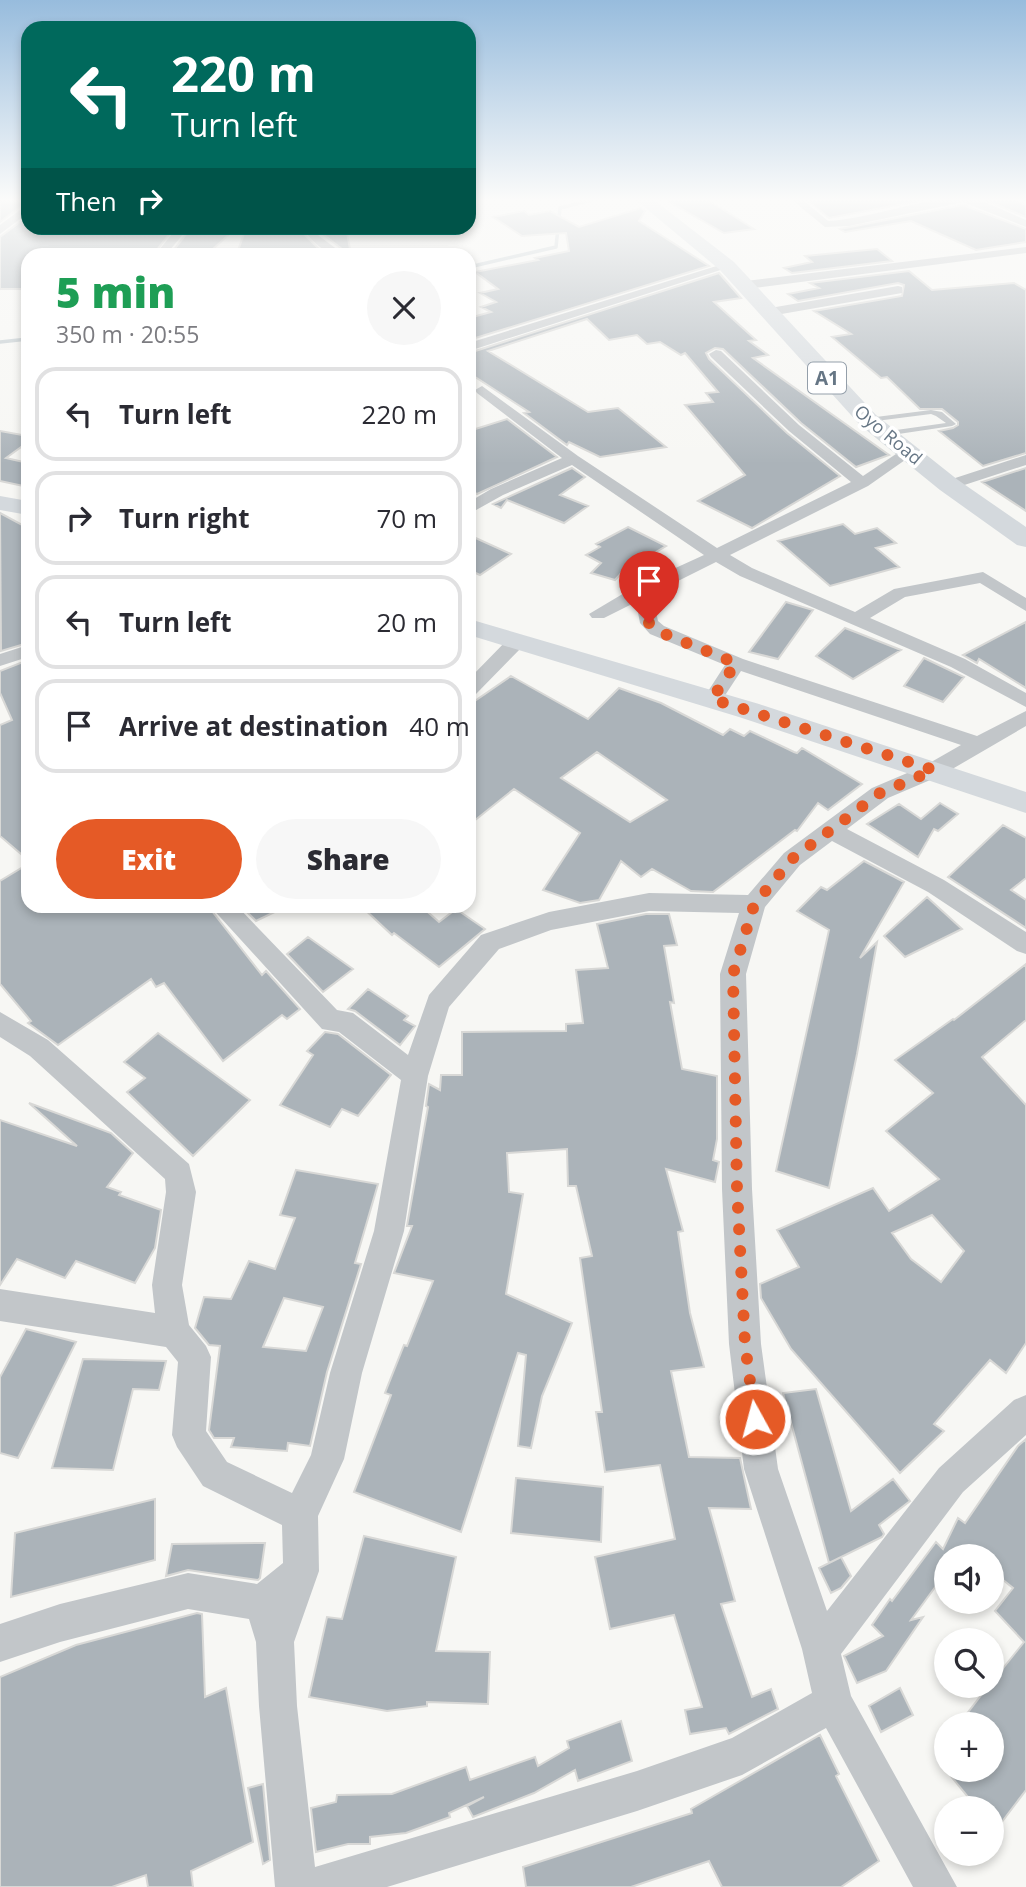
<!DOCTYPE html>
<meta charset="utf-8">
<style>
body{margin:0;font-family:"Open Sans",sans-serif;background:#f7f7f7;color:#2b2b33;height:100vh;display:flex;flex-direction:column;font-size:26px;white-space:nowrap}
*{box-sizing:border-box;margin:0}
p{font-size:23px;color:#7c7c81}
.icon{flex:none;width:38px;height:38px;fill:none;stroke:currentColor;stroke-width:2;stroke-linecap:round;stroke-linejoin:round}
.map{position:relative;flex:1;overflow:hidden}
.drawer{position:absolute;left:21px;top:248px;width:455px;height:665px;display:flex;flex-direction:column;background:#fff;border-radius:21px;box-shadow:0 4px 10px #0003}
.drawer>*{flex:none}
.top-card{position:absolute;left:21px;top:21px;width:455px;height:214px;border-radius:21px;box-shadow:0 4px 10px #0003;background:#00695c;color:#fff;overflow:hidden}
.tools{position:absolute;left:934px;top:1544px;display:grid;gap:14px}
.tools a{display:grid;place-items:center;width:70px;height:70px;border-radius:50%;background:#fff;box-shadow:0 4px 10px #0003;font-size:35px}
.pin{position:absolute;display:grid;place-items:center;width:60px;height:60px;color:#fff;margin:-72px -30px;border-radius:50% 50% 50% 0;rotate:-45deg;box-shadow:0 0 7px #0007}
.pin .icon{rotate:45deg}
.me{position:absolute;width:77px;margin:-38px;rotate:353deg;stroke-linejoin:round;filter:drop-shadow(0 0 5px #0008)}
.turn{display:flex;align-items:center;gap:24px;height:147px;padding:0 35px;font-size:32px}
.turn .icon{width:91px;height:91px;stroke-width:2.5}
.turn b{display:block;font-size:49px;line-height:60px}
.then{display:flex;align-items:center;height:66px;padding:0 35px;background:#0003;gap:14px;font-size:26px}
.round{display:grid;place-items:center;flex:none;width:74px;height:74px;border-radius:37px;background:#f7f7f7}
.summary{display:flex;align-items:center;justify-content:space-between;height:119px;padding:0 35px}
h1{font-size:42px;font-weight:800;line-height:52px;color:#1e9e55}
.button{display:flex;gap:14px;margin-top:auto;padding:14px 35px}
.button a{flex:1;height:80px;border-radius:42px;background:#e55a26;color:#fff;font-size:28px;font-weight:800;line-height:80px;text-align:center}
.button a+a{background:#f7f7f7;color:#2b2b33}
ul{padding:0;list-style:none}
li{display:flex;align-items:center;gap:21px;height:94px;margin:0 14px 10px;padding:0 21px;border:4px solid #e1e1e2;border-radius:21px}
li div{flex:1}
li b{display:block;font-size:26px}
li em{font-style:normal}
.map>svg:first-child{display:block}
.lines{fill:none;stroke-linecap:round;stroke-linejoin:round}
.stream{stroke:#bdc7cc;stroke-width:3.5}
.building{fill:#abb3b9;stroke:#d8d8d6;stroke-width:2;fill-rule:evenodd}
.lane{fill:#c2c6c9;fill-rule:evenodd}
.street{fill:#c2c6c9;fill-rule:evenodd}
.secondary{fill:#d4d9dd;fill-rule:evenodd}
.highway{fill:#d4d9dd;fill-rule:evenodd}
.route{stroke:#e55a26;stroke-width:12;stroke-dasharray:0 21.6}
.labels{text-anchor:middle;stroke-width:7;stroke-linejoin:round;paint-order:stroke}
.far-street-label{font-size:18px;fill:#667685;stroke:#fff}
.shield{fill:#fff;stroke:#949faa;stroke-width:2}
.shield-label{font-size:19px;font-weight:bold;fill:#667685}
</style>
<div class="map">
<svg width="1026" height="1887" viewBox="0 0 1026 1887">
<rect width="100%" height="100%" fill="#f7f7f4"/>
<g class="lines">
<path class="stream" d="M469,267L556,247L560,208L592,200
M0,342L28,339"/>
</g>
<path class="building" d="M0,200L28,201L0,222Z
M666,200H708L754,229L724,233Z
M807,200H924L829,218Z
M985,200H1015L1026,205V217Z
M963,205L1026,229V242L976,250L911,221L845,232L840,229Z
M641,208L645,211L639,221L709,266L469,340V318L491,312L481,307L496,302L480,293L498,289L475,272L538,260L535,258L569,251L566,233L522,236L493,217L524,211L529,215L550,211L579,227Z
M28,216V228H174L152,256H28V289H0V237Z
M191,228H190H236L212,250H197L194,256H169Z
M346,228L350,249H342L319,231Z
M245,231H301L321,251L320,256H236Z
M877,249L892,261L792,273L784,268L812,262L805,256Z
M909,271L932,290L1014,283L1026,290V453L983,466L939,431L953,428L958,425V422L942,409H920L887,377L881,378L832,337L851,334L814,311L902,296L904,285L898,283L798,301L788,294L819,288L810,283Z
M719,273L741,298L714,302L756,340L749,341L768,355L753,358L889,455L856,467L801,423L723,349L715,348L706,353L709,359L787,433L840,476L752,528L698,501L745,475L685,405L713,402L706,393L718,392L685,353L681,355L660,342L647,344L637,335L609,340L587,319L488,351L588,412L618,408L666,447L600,457L569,442L567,445L524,413L529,412L469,373V353Z
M507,419L557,457L477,494L469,489V431Z
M0,431L28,436V442L6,458L28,463V487L0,481Z
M572,468L585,477L560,495L588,506L564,523L507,500L501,508L493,504Z
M1026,468V511L982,482Z
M0,513L28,528V643L1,651Z
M843,524L855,534L877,528L896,543L876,548L899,567L830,586L778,541Z
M628,527L666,546L639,562L634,559L615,580L591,573L601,563L586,555L600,547L596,544Z
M469,535L511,554L480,575L469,570Z
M786,602L813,610L778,659L749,652Z
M1026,622V688L979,659L977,663L963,655Z
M845,628L858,633L901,650L853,679L816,656Z
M924,658L964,677L943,702L904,686Z
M28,660V860L0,836V725L12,720L0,693V671Z
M511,676L588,719L619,688L661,703L723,735L730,729L744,736L750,731L794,752L797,753L802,748L862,784L828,810L818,803L797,831L795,830L713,892L691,891L652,869L641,877L621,861L599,900L580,903L543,890L580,833L514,789L469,825V705ZM597,752L667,800L630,822L561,778Z
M940,803L958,814L938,831L934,829L918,857L867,824L899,804L921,819Z
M1003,825L1026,838V878L1011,890L1026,900V928L948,877Z
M864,861L904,882L860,958L877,942L857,1054L829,1188L776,1171L829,930L797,911L821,887L827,890Z
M28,864V906H208L262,975L266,971L300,1009L287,1019L282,1015L223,1061L164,983L156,987L151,979L58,1045L28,1023L31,1021L0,984V881Z
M927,897L962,929L905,957L884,936Z
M241,906H287L256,921Z
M361,906H421L439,922L456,909L485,929L439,967L394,933L392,935Z
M646,914H669L677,945L664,946L674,1003L670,1002L682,1069L717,1076V1139L713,1160L719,1162L715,1182L666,1169L683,1231L678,1232L690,1313L704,1367L671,1371L689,1457L740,1458L751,1509L709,1508L735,1601L721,1604L752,1697L771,1689L778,1709L729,1734L726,1728L690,1734L685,1710L702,1707L674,1615L610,1629L595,1557L675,1539L660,1465L605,1472L596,1412H602L580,1258L592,1256L576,1186H568L567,1149L507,1153L509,1192L523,1194L506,1294L572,1323L542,1396L531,1448L518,1446L526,1355L518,1353L461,1532L354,1492L391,1395L385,1393L404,1345L407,1346L433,1281L394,1273L412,1226H407L428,1107L426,1106L429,1084L440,1090L441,1075H462V1032L566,1031V1024L583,1023L576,970L608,968L597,924Z
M308,937L353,969L323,992L287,954Z
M1026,964V1020L982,1057L1026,1105V1343L1006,1373L990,1360L934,1424L944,1431L900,1473L791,1349L761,1298L760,1284L799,1267L777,1230L873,1188L889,1211L939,1179L886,1131L933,1093L895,1060L953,1019L954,1020ZM932,1215L964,1251L941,1282L911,1259L892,1233Z
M368,989L408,1016L404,1020L415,1026L400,1045L355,1011L348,1009Z
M325,1032L338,1034L391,1075L358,1116L342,1109L330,1127L280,1105L313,1055L307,1051Z
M158,1033L250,1100L193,1156L127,1092L145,1078L124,1062Z
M29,1103L111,1133L133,1153L107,1187L121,1192L119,1195L161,1210L155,1248L135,1283L76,1261L65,1278L17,1259L0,1285V1120L77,1146Z
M296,1170L378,1184L355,1263L361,1264L327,1372L310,1446L288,1443L287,1451L231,1447L234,1438H214L209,1430L220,1346L209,1345L195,1328L204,1297L231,1299L249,1261L275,1269L295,1218L280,1215ZM284,1298L323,1307L306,1351L263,1347Z
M26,1329L76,1342L18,1458L0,1453V1377Z
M83,1359L166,1361L159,1390L133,1389L113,1470L52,1468Z
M816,1389L851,1511L893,1479L910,1501L879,1525L884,1534L882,1537L829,1563L783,1393Z
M1026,1439V1790L992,1835V1808H977L945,1769H992V1724H959L989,1685H992V1682L1024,1642L995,1611L1013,1588L992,1571V1556H947V1571L911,1620L923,1617L886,1671L857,1683L844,1656L883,1636L872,1625L890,1599L892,1601L936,1542L943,1549L958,1518L965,1523L1018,1446Z
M516,1478L603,1487L601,1542L511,1533Z
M155,1499V1560L11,1597L15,1533Z
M364,1536L456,1557L436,1651L490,1652L488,1704L427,1702V1706L387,1711L309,1697L327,1617L342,1619Z
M265,1543L260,1578L258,1580L188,1570L166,1576L172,1544Z
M841,1557L851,1576L841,1588L831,1593L819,1568Z
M197,1613L202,1614L205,1697L226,1688L253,1842L191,1871L193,1887H148L146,1875L112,1887H0V1677L76,1645Z
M900,1688L913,1715L881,1732L869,1706Z
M621,1721L632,1761L578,1781L575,1770L534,1793L473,1817L467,1806L484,1797L449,1813L450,1817L406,1833L370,1837V1844H348L316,1852L311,1808L336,1802L337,1795L392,1794L466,1767L470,1780L535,1757L538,1766L569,1748L567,1741Z
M820,1735L839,1774L836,1776L879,1861L841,1887H722L709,1861L631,1887H526L523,1867L692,1813L691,1809Z
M263,1784L270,1860L263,1864L248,1788Z"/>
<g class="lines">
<path class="lane" d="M931,410L942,412L956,424L952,426L885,436H882V432L946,423L936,416L931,414L868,422L864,420L868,418Z"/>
<path class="street" d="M792,200H803L828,221C873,219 932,193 975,200C992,203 1010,214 1026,220V227L963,202L849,226L825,227Z
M28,204V213L0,234V225Z
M177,228H188L165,256H154Z
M302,228H313L319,236L346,256C327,256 314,244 302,228Z
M1026,247V253L746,289L740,285L746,281Z
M723,264L733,266L469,351V343Z
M898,286L902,287V293L770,316L764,312L770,308Z
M716,350L721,351L799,425L863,476L902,450H912L915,453L868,486L730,555L752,568L855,612L894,589L983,572L1026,598V611L980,583L905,597L870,618L965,659L1026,693V707L951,667L740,576L716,562L652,594L658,621L664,626L743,659L977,736L1026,711V726L942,775L888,798L847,829L944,880L1026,932V954L1017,951L928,892L832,841L800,865L765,907L746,974L752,1189L761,1344L778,1469L827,1611L939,1468L1014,1400L1026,1395V1435L963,1492L841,1654L851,1696L957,1887H913L826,1728L742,1775L637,1811L387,1887H275L259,1706L256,1642L249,1619L188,1609L60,1642L0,1662V1624L60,1604L188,1573L257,1584L283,1563L282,1525L203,1486L177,1447L172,1435L178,1362L166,1347L0,1321V1289L155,1313L152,1285L166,1192L165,1179L30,1056L0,1037V1012L48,1040L189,1164L196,1192L182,1285L189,1325L206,1346L211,1357L206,1431L227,1462L292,1493L311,1455L330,1373L374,1231L401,1080L339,1032L322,1029L210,906H237L337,1010L353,1013L408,1055L429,995L481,935L549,912L649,893L748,895L784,853L872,788L926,765L961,745L741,671L720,703H706L703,699L725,665L650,634L640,623L636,602L604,618H592L589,614L636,586L704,555L572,465L503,495L469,514V502L491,489L562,458L477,393L475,390L482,386L578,456L717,548L851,482L789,431L711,357L709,354ZM649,911L739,913L720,974L722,1189L729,1344L744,1469L802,1649L812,1693L732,1738L637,1771L315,1867L297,1706L294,1642L319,1571L318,1516L344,1459L362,1373L404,1231L428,1076L449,1007L499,949L551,930Z
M1026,455V465L949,490L941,485L943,482Z
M517,635L524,637L526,641L524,645L476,694L469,696V679L510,637Z
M28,645V657L0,666V654Z"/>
<path class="secondary" d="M0,496L28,501V515L0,510Z
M469,619L759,704L1026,792V813L739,717L469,635Z"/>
<path class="highway" d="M636,200H654L734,262L876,415L958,480L1026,527V547L1017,545L940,490L860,425L720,270Z"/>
</g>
<linearGradient id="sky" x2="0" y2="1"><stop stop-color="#97bcdd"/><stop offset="0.43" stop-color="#fbfbfa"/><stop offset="1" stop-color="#fbfbfa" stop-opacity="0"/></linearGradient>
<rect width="1026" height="464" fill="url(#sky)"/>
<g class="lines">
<path class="route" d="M649,623L657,631L736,663L712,699L934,770L880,793L792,859L754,905L733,974L737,1189L745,1344L755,1419"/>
</g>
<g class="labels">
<g class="far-street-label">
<text transform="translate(888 435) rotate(40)" y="6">Oyo Road</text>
</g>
<rect class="shield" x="808" y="362.5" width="38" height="31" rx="5"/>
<g class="shield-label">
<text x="827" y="385">A1</text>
</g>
</g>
</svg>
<div class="tools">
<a><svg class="icon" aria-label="sound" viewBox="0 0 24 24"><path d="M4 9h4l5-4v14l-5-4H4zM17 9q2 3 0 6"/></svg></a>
<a><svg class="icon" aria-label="search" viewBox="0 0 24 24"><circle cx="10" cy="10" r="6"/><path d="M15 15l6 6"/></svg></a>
<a>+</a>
<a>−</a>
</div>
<div class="pin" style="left:649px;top:623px;background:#d93025"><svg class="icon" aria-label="arrive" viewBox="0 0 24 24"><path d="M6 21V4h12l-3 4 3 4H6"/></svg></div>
<svg class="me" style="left:755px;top:1419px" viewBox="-20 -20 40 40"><circle r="17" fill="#e55a26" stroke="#fff" stroke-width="3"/><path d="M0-11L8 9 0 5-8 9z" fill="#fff"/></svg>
<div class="top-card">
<div class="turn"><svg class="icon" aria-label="left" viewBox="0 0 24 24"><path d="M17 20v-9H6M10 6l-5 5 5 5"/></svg><div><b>220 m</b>Turn left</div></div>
<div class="then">Then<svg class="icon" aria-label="right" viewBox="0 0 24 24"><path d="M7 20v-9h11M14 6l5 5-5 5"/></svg></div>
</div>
<section class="drawer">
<div class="summary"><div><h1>5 min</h1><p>350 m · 20:55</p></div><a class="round"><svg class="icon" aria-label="close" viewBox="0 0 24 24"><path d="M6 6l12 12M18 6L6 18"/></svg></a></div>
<ul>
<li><svg class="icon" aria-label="left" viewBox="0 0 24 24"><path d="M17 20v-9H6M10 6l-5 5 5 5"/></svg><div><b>Turn left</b></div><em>220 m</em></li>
<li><svg class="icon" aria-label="right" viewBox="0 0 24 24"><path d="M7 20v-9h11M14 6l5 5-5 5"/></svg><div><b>Turn right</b></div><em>70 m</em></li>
<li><svg class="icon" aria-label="left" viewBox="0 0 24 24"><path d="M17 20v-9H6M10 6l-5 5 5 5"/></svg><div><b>Turn left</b></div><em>20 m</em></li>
<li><svg class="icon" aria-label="arrive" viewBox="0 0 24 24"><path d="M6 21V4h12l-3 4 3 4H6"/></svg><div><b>Arrive at destination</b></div><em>40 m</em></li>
</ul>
<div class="button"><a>Exit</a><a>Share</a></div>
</section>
</div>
